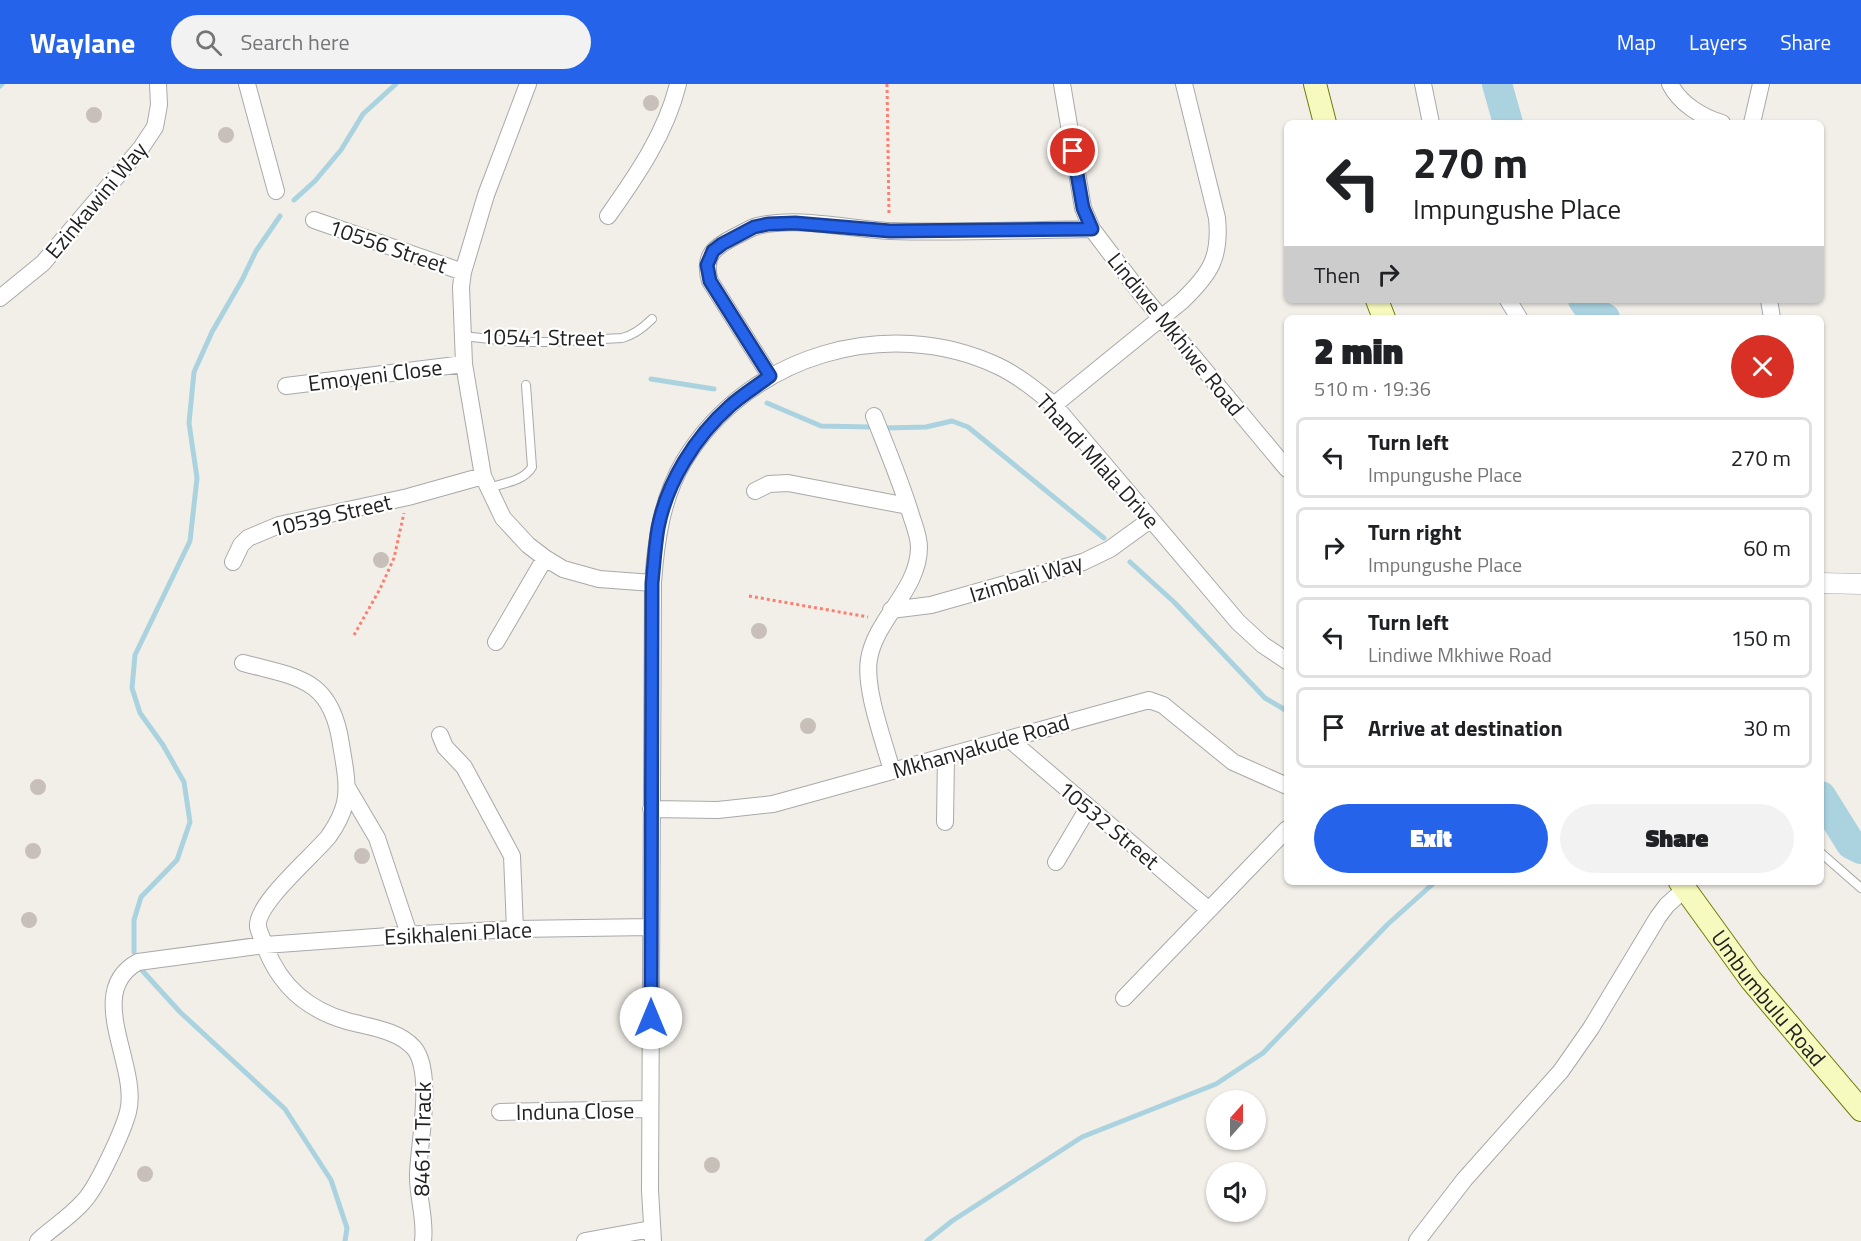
<!DOCTYPE html>
<meta charset="utf-8">
<style>
body{margin:0;font-family:"Titillium Web",sans-serif;background:#f2f2f2;color:#202124;height:100vh;display:flex;flex-direction:column;font-size:22px;white-space:nowrap}
*{box-sizing:border-box;margin:0}
p{font-size:20px;color:#757577}
.icon{flex:none;width:33px;height:33px;fill:none;stroke:currentColor;stroke-width:2;stroke-linecap:round;stroke-linejoin:round}
.map{position:relative;flex:1;overflow:hidden}
.details{position:absolute;left:1284px;top:231px;width:540px;height:570px;display:flex;flex-direction:column;background:#fff;border-radius:9px;box-shadow:0 2px 4px #0004}
.details>*{flex:none}
.guide{position:absolute;left:1284px;top:36px;width:540px;height:183px;border-radius:9px;box-shadow:0 2px 4px #0004;background:#fff;color:#202124;overflow:hidden}
.needle{width:39px;rotate:21deg}
.tools{position:absolute;left:1206px;top:1006px;display:grid;gap:12px}
.tools a{display:grid;place-items:center;width:60px;height:60px;border-radius:50%;background:#fff;box-shadow:0 2px 4px #0004;font-size:30px}
.pin{position:absolute;display:grid;place-items:center;width:51px;height:51px;color:#fff;margin:-26px;border:3px solid #fff;border-radius:50%;box-shadow:0 2px 6px #0007}
.me{position:absolute;width:66px;margin:-33px;rotate:0deg;stroke-linejoin:round;filter:drop-shadow(0 0 4px #0008)}
.turn{display:flex;align-items:center;gap:21px;height:126px;padding:0 30px;font-size:27px}
.turn .icon{width:78px;height:78px;stroke-width:2.5}
.turn b{display:block;font-size:42px;line-height:51px}
.then{display:flex;align-items:center;height:57px;padding:0 30px;background:#0003;gap:12px;font-size:22px}
.round{display:grid;place-items:center;flex:none;width:63px;height:63px;border-radius:32px;background:#f2f2f2}
.head{display:flex;align-items:center;justify-content:space-between;height:102px;padding:0 30px}
h1{font-size:36px;font-weight:800;line-height:45px}
.button{display:flex;gap:12px;margin-top:auto;padding:12px 30px}
.button a{flex:1;height:69px;border-radius:36px;background:#2563eb;color:#fff;font-size:24px;font-weight:800;line-height:69px;text-align:center}
.button a+a{background:#f2f2f2;color:#202124}
ul{padding:0;list-style:none}
li{display:flex;align-items:center;gap:18px;height:81px;margin:0 12px 9px;padding:0 18px;border:3px solid #e0e0e0;border-radius:9px}
li div{flex:1}
li b{display:block;font-size:22px}
li em{font-style:normal}
header{display:flex;align-items:center;gap:36px;box-sizing:border-box;height:84px;padding:0 30px;background:#2563eb;color:#fff}
header strong{font-size:28px}
nav{display:flex;gap:33px;margin-inline-start:auto;font-size:21px}
.search{width:420px;height:54px;background:#f2f2f2;display:flex;align-items:center;gap:15px;box-sizing:border-box;padding:0 21px;border-radius:33px;color:#757577;font-size:22px}
.map>svg:first-child{display:block}
.lines{fill:none;stroke-linecap:round;stroke-linejoin:round}
.stream{stroke:#aad3df;stroke-width:5}
.river{stroke:#aad3df;stroke-width:30}
.building{fill:#c7bfb8}
.service-casing{stroke:#a9a9a9;stroke-width:10}
.minor-casing{stroke:#a9a9a9;stroke-width:18}
.tertiary-casing{stroke:#a9a9a9;stroke-width:21}
.secondary-casing{stroke:#707d05;stroke-width:24}
.path{stroke:#fa8072;stroke-width:3;stroke-dasharray:3 3;stroke-linecap:butt}
.service{stroke:#fff;stroke-width:8}
.minor{stroke:#fff;stroke-width:16}
.tertiary{stroke:#fff;stroke-width:20}
.secondary{stroke:#f7fabf;stroke-width:22}
.route-casing{stroke:#184099;stroke-width:15}
.route{stroke:#2563eb;stroke-width:10}
.labels{text-anchor:middle;stroke-width:4.5;stroke-linejoin:round;paint-order:stroke}
.street-label{font-size:22px;fill:#222;stroke:#fff}
</style>
<header>
<strong>Waylane</strong>
<div class="search"><svg class="icon" aria-label="search" viewBox="0 0 24 24"><circle cx="10" cy="10" r="6"/><path d="M15 15l6 6"/></svg>Search here</div>
<nav><a>Map</a><a>Layers</a><a>Share</a></nav>
</header>
<div class="map">
<svg width="1861" height="1157" viewBox="0 0 1861 1157">
<rect width="100%" height="100%" fill="#f2efe9"/>
<g class="lines">
<path class="stream" d="M0,2L2,0
M294,116L315,97L341,66L363,30L396,0
M651,295L714,305
M767,319L821,342L869,343
M885,344L926,343L952,337L968,343L1104,454
M1130,478L1174,518L1265,614L1287,627
M134,868V836L141,813L177,776L190,738L184,698L163,661L140,629L132,604L135,571L190,457L197,394L189,339L194,288L212,248L242,196L256,167L280,132
M139,883L180,928L285,1025L331,1096L347,1144L345,1157
M927,1157L952,1137L1082,1053L1216,1000L1263,969L1388,840L1435,798"/>
<path class="river" d="M1497,0L1508,39
M1583,216L1590,226L1605,234
M1821,712L1851,760L1861,765"/>
</g>
<path class="building" d="M643 19a8 8 0 1 1 16 0a8 8 0 1 1-16 0Z
M86 31a8 8 0 1 1 16 0a8 8 0 1 1-16 0Z
M218 51a8 8 0 1 1 16 0a8 8 0 1 1-16 0Z
M373 476a8 8 0 1 1 16 0a8 8 0 1 1-16 0Z
M751 547a8 8 0 1 1 16 0a8 8 0 1 1-16 0Z
M800 642a8 8 0 1 1 16 0a8 8 0 1 1-16 0Z
M30 703a8 8 0 1 1 16 0a8 8 0 1 1-16 0Z
M25 767a8 8 0 1 1 16 0a8 8 0 1 1-16 0Z
M354 772a8 8 0 1 1 16 0a8 8 0 1 1-16 0Z
M21 836a8 8 0 1 1 16 0a8 8 0 1 1-16 0Z
M704 1081a8 8 0 1 1 16 0a8 8 0 1 1-16 0Z
M137 1090a8 8 0 1 1 16 0a8 8 0 1 1-16 0Z"/>
<g class="lines">
<g class="service-casing">
<path id="service" d="M463,252L516,258H548L622,254C634,251 643,244 652,235
M488,404C504,399 524,397 532,383L526,301
M1821,769L1861,804"/>
</g>
<g class="minor-casing">
<path id="minor" d="M247,0L276,107
M528,0L486,111L463,188L461,203L464,280L483,392L503,434L528,461L545,474L563,485L599,495L653,499
M1062,0L1083,124L1092,145L1142,211L1287,385
M1423,0L1431,39
M1670,0C1680,20 1702,33 1722,39
M1752,39L1761,0
M608,132C637,91 666,49 678,0
M314,136L463,188
M0,214L43,179L141,64L155,43L159,21L158,0
M1508,216L1519,234
M1769,216L1772,234
M770,292L710,197C702,171 715,163 736,152C743,149 750,144 757,142C800,132 847,145 890,147C957,149 1025,146 1092,145
M286,302L464,280
M1054,321L1182,217C1210,190 1221,174 1217,134L1184,0
M874,332C887,365 901,398 911,431C914,441 919,452 919,463C919,506 876,534 869,575C864,605 884,657 892,687
M755,407L769,400L788,399L908,422
M233,478L241,461L248,454L279,441L408,413L483,392
M891,526L931,521L1083,478L1110,465L1150,436
M496,558L545,474
M243,579C299,594 331,594 341,660C344,680 349,700 345,719C342,731 336,742 329,752C314,771 255,820 258,843C260,851 264,858 266,865C281,903 308,926 347,937C369,943 398,946 414,964C434,988 419,1059 418,1089C417,1112 426,1134 423,1157
M440,651L445,663L464,683L512,772L515,845
M1009,655L1209,826
M347,703L377,754L409,850
M651,725L718,726L773,720L1149,616L1163,621L1233,678L1287,702
M945,738L946,673
M1056,778L1088,724
M1124,914L1287,745
M500,1028L650,1025
M38,1157C53,1143 70,1133 83,1118C97,1104 123,1047 128,1028C140,982 83,908 138,878L265,861L403,851L515,845L651,843
M585,1157L651,1145
M653,1157L650,1106L653,499C656,456 662,414 684,377C748,271 887,230 998,282C1019,292 1037,307 1054,321L1238,538L1263,561L1287,577
M1417,1157L1464,1096L1561,987L1591,944L1658,833L1667,821L1685,805"/>
</g>
<g class="tertiary-casing">
<path id="tertiary" d="M1821,499L1861,500"/>
</g>
<g class="secondary-casing">
<g id="secondary">
<path d="M1315,0L1325,39"/>
<path d="M1377,216L1384,234"/>
<path id="s1" d="M1680,798L1751,896L1861,1026"/>
</g>
</g>
<path class="path" d="M887,0L889,130
M749,512L868,533
M354,551L380,505L394,474L404,429"/>
<use href="#service" class="service"/>
<use href="#minor" class="minor"/>
<use href="#tertiary" class="tertiary"/>
<use href="#secondary" class="secondary"/>
</g>
<g class="lines">
<g class="route-casing">
<path id="route" d="M651,934L652,499C654,480 655,462 658,444C667,398 695,353 730,322C742,311 757,302 770,292L710,197L707,181L713,167L722,160L754,143L768,140L795,139L890,147L1092,145L1083,124L1073,67"/>
</g>
<use href="#route" class="route"/>
</g>
<g class="labels">
<g class="street-label">
<text transform="translate(96 116) rotate(-50)" y="8">Ezinkawini Way</text>
<text transform="translate(388 162) rotate(19)" y="8">10556 Street</text>
<text transform="translate(1176 250) rotate(51)" y="8">Lindiwe Mkhiwe Road</text>
<text transform="translate(543 253) rotate(1)" y="8">10541 Street</text>
<text transform="translate(375 291) rotate(-7)" y="8">Emoyeni Close</text>
<text transform="translate(1098 377) rotate(48)" y="8">Thandi Mlala Drive</text>
<text transform="translate(331 431) rotate(-13)" y="8">10539 Street</text>
<text transform="translate(1026 494) rotate(-17)" y="8">Izimbali Way</text>
<text transform="translate(981 662) rotate(-16)" y="8">Mkhanyakude Road</text>
<text transform="translate(1109 741) rotate(40)" y="8">10532 Street</text>
<text transform="translate(458 849) rotate(-3)" y="8">Esikhaleni Place</text>
<text dy="8" stroke="none"><textPath href="#s1" startOffset="146">Umbumbulu Road</textPath></text>
<text transform="translate(575 1027) rotate(-1)" y="8">Induna Close</text>
<text transform="translate(422 1055) rotate(-89)" y="8">84611 Track</text>
</g>
</g>
</svg>
<div class="tools">
<a><svg class="needle" viewBox="-14 -14 28 28"><path d="M0-13l5 13h-10z" fill="#e53935"/><path d="M0 13l5-13h-10z" fill="#757577"/></svg></a>
<a><svg class="icon" aria-label="sound" viewBox="0 0 24 24"><path d="M4 9h4l5-4v14l-5-4H4zM17 9q2 3 0 6"/></svg></a>
</div>
<div class="pin" style="left:1073px;top:67px;background:#d93025"><svg class="icon" aria-label="arrive" viewBox="0 0 24 24"><path d="M6 21V4h12l-3 4 3 4H6"/></svg></div>
<svg class="me" style="left:651px;top:934px" viewBox="-20 -20 40 40"><circle r="19" fill="#fff"/><path d="M0-13L10 11 0 6-10 11z" fill="#2563eb"/></svg>
<div class="guide">
<div class="turn"><svg class="icon" aria-label="left" viewBox="0 0 24 24"><path d="M17 20v-9H6M10 6l-5 5 5 5"/></svg><div><b>270 m</b>Impungushe Place</div></div>
<div class="then">Then<svg class="icon" aria-label="right" viewBox="0 0 24 24"><path d="M7 20v-9h11M14 6l5 5-5 5"/></svg></div>
</div>
<section class="details">
<div class="head"><div><h1>2 min</h1><p>510 m · 19:36</p></div><a class="round" style="background:#d93025;color:#fff"><svg class="icon" aria-label="close" viewBox="0 0 24 24"><path d="M6 6l12 12M18 6L6 18"/></svg></a></div>
<ul>
<li><svg class="icon" aria-label="left" viewBox="0 0 24 24"><path d="M17 20v-9H6M10 6l-5 5 5 5"/></svg><div><b>Turn left</b><p>Impungushe Place</p></div><em>270 m</em></li>
<li><svg class="icon" aria-label="right" viewBox="0 0 24 24"><path d="M7 20v-9h11M14 6l5 5-5 5"/></svg><div><b>Turn right</b><p>Impungushe Place</p></div><em>60 m</em></li>
<li><svg class="icon" aria-label="left" viewBox="0 0 24 24"><path d="M17 20v-9H6M10 6l-5 5 5 5"/></svg><div><b>Turn left</b><p>Lindiwe Mkhiwe Road</p></div><em>150 m</em></li>
<li><svg class="icon" aria-label="arrive" viewBox="0 0 24 24"><path d="M6 21V4h12l-3 4 3 4H6"/></svg><div><b>Arrive at destination</b></div><em>30 m</em></li>
</ul>
<div class="button"><a>Exit</a><a>Share</a></div>
</section>
</div>
